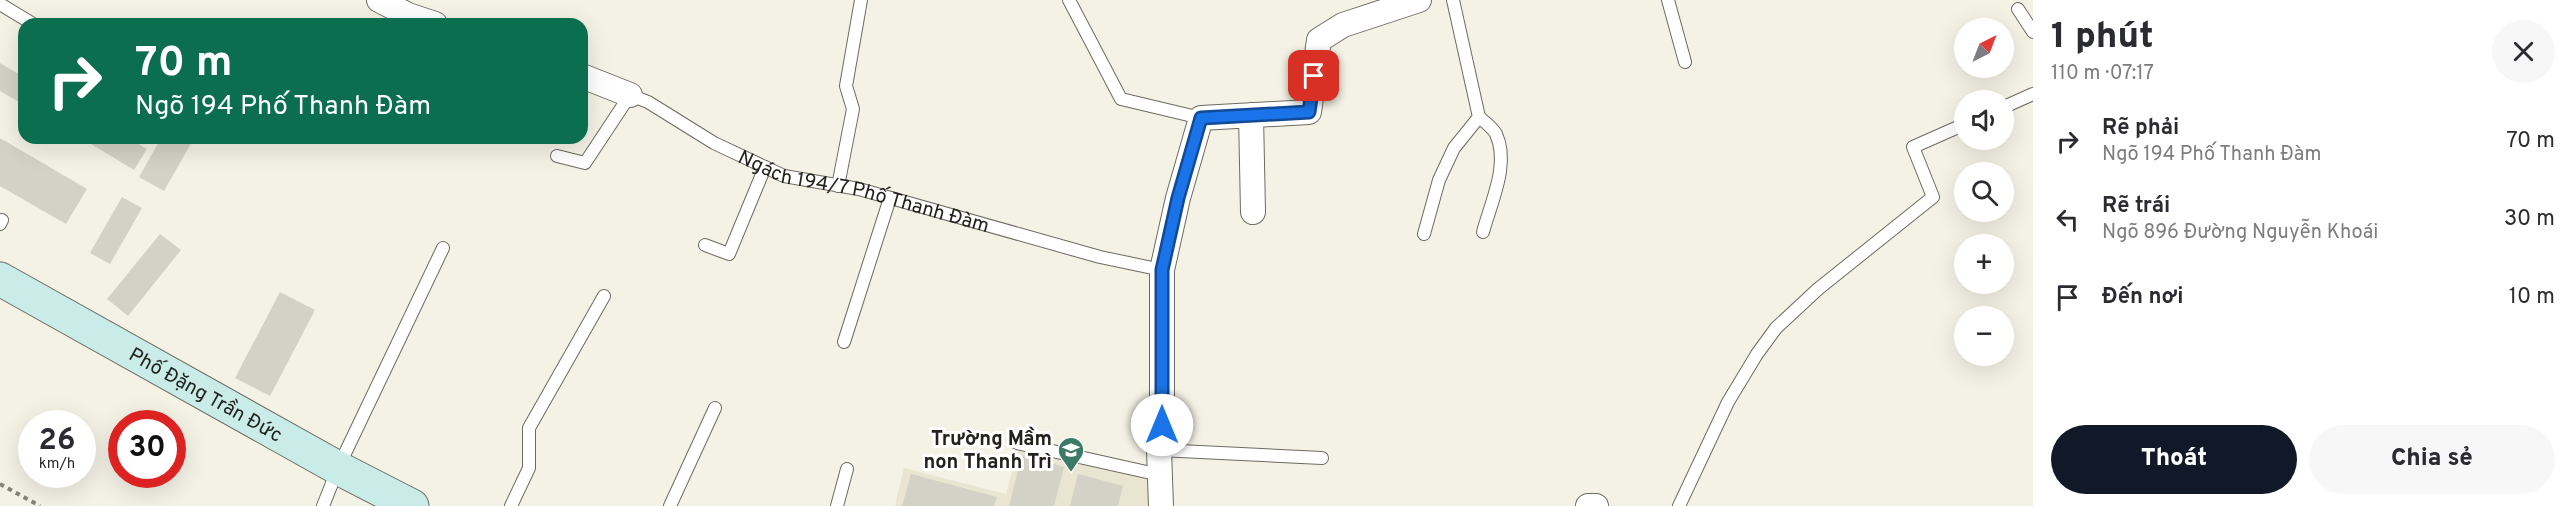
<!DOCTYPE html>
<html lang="vi">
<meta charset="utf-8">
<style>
body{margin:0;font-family:Overpass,sans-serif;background:#f7f7f7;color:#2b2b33;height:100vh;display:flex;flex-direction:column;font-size:22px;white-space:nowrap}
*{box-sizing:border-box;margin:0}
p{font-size:20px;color:#7c7c81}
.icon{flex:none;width:33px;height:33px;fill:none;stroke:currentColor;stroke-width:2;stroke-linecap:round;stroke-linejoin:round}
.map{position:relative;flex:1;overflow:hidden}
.panel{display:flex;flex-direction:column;background:#fff;width:540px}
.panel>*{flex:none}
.hud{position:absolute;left:18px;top:18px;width:570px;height:126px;border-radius:18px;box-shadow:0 6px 24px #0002;background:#0b6e4f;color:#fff;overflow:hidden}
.needle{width:39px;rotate:42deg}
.tools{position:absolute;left:1954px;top:18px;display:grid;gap:12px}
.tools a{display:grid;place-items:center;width:60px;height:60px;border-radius:50%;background:#fff;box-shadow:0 6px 24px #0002;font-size:30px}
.speed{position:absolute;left:18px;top:410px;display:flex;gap:12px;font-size:30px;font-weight:700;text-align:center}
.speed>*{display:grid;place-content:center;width:78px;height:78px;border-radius:50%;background:#fff;box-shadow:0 6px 24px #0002;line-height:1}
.speed small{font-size:15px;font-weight:400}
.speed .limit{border:9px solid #d22;background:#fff;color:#111}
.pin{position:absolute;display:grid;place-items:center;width:51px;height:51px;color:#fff;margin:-26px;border-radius:12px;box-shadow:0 3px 9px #0006}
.me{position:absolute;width:66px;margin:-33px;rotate:0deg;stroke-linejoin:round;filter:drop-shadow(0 0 4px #0008)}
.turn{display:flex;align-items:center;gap:21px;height:126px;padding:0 18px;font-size:27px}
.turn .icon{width:78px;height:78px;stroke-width:2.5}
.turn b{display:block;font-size:42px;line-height:51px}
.round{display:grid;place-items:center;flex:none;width:63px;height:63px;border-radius:32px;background:#f7f7f7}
.overview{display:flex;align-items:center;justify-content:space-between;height:102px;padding:0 18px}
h1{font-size:36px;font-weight:800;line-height:45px}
.cta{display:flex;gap:12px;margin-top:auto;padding:12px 18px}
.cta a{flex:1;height:69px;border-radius:36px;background:#111827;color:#fff;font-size:24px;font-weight:800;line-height:69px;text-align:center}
.cta a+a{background:#f7f7f7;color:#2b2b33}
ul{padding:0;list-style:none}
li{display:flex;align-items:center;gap:18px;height:78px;padding:0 18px}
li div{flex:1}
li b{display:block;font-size:22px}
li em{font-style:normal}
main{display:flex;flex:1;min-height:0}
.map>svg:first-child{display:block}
.built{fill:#e9e5d1}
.building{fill:#d4d1c6}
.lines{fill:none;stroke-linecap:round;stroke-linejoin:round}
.lane-casing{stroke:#6d6b61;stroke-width:14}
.street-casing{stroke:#6d6b61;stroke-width:26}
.secondary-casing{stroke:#6d6b61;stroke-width:35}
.path{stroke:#85847c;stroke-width:4;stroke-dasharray:4.5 4.5;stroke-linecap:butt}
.lane{stroke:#fff;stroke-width:12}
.street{stroke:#fff;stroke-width:24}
.secondary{stroke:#c9ece9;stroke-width:33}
.route-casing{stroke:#114b97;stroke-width:15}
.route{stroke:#1a73e8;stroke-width:10}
.labels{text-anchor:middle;stroke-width:6;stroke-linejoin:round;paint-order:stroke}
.street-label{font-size:20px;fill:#23221e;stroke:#fff}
.poi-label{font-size:20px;font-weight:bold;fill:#23221e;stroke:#fff;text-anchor:end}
</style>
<main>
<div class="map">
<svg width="2033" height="506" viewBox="0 0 2033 506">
<rect width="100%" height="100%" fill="#f4f2e5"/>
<path class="built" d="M1018,450L1154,478L1153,506H895L904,468L1006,494Z"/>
<path class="building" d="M0,63L24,77V105L0,91Z
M0,138L87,189L66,224L0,186Z
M81,138H128L147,149L134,170Z
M161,138H194L164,191L139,177Z
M122,197L142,208L110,264L90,253Z
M160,234L181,250L128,316L107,299Z
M280,292L315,310L270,396L235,378Z
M1022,455L1064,467L1054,506H1009Z
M911,474L997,497L994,506H902Z
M1078,474L1123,486L1118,506H1070Z"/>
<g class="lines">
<g class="lane-casing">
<g id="lane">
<path d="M1069,0L1121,99L1201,118"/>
<path d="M1668,0L1685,62"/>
<path d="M0,4L33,24"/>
<path d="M2018,9L2033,32"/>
<path d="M2004,107L2033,94"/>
<path d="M1479,117C1485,122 1493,128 1496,134C1510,164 1491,202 1483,232"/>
<path id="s1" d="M557,156L585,163L630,95L648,102L714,143L784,176L859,189L1100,257L1162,270"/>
<path d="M838,186L853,109L846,86L861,0"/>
<path d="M0,224L2,220"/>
<path d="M1424,234L1439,180L1454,148L1479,117L1453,0"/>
<path d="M705,245L729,254L765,167"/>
<path d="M844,342L890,198"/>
<path d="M1017,443L1160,475"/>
<path d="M1159,450L1322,458"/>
<path d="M323,506L338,468L443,248"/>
<path d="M511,506L529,468V428L604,296"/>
<path d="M670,506L715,408"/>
<path d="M837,506L847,469"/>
<path d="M1679,506L1728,402L1757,354L1776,328L1818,289L1933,197L1913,147L1965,124"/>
</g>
</g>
<g class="street-casing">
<path id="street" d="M379,0L408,15L435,24
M582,76L630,95
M1251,115L1253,212
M1161,506L1159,450L1162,425V270L1178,198L1201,118L1309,112L1319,40L1343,25L1419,0
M1588,506H1596"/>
</g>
<g class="secondary-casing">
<g id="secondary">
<path id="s2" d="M0,279L338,468L412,506"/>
</g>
</g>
<path class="path" d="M0,484L40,506"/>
<use href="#lane" class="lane"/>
<use href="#street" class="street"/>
<use href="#secondary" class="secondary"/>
</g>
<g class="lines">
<g class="route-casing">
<path id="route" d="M1162,425V270L1178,198L1201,118L1309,112L1314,76"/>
</g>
<use href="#route" class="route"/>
</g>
<defs>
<g id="school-pin" transform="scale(1.35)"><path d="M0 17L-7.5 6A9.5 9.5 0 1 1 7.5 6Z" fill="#3b7a67" stroke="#fff"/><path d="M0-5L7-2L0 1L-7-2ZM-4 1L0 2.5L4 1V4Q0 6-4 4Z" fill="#fff"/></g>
</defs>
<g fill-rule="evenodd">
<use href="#school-pin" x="1071" y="450"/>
</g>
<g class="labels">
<g class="street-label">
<text dy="7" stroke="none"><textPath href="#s1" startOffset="366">Ngách 194/7 Phố Thanh Đàm</textPath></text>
<text dy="7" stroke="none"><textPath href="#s2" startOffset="236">Phố Đặng Trần Đức</textPath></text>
</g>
<g class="poi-label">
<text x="1052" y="445">Trường Mầm<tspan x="1052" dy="23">non Thanh Trì</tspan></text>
</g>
</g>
</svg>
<div class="tools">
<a><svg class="needle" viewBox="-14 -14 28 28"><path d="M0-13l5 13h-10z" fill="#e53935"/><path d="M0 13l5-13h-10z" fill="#7c7c81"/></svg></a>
<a><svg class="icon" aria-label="sound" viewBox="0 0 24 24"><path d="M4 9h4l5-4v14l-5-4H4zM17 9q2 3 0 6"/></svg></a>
<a><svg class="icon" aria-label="search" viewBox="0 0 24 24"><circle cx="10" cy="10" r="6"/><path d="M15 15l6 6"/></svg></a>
<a>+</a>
<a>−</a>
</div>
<div class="speed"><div>26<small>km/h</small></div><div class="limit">30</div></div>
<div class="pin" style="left:1314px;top:76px;background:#d93025"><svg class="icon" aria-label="arrive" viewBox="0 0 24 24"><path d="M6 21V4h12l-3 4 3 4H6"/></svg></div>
<svg class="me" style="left:1162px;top:425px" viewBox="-20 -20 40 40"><circle r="19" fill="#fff"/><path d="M0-13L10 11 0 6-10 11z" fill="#1a73e8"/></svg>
<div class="hud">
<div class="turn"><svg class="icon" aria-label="right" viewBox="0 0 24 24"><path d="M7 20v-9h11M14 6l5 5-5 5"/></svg><div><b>70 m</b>Ngõ 194 Phố Thanh Đàm</div></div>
</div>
</div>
<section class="panel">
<div class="overview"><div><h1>1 phút</h1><p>110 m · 07:17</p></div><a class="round"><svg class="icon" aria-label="close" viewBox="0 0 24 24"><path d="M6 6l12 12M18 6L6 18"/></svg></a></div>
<ul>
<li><svg class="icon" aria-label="right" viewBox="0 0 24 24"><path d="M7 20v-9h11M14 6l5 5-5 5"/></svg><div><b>Rẽ phải</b><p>Ngõ 194 Phố Thanh Đàm</p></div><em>70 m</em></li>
<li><svg class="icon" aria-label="left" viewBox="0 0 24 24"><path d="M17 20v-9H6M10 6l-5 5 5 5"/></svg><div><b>Rẽ trái</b><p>Ngõ 896 Đường Nguyễn Khoái</p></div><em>30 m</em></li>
<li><svg class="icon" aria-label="arrive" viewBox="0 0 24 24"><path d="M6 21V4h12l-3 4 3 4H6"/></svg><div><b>Đến nơi</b></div><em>10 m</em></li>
</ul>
<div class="cta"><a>Thoát</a><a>Chia sẻ</a></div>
</section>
</main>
